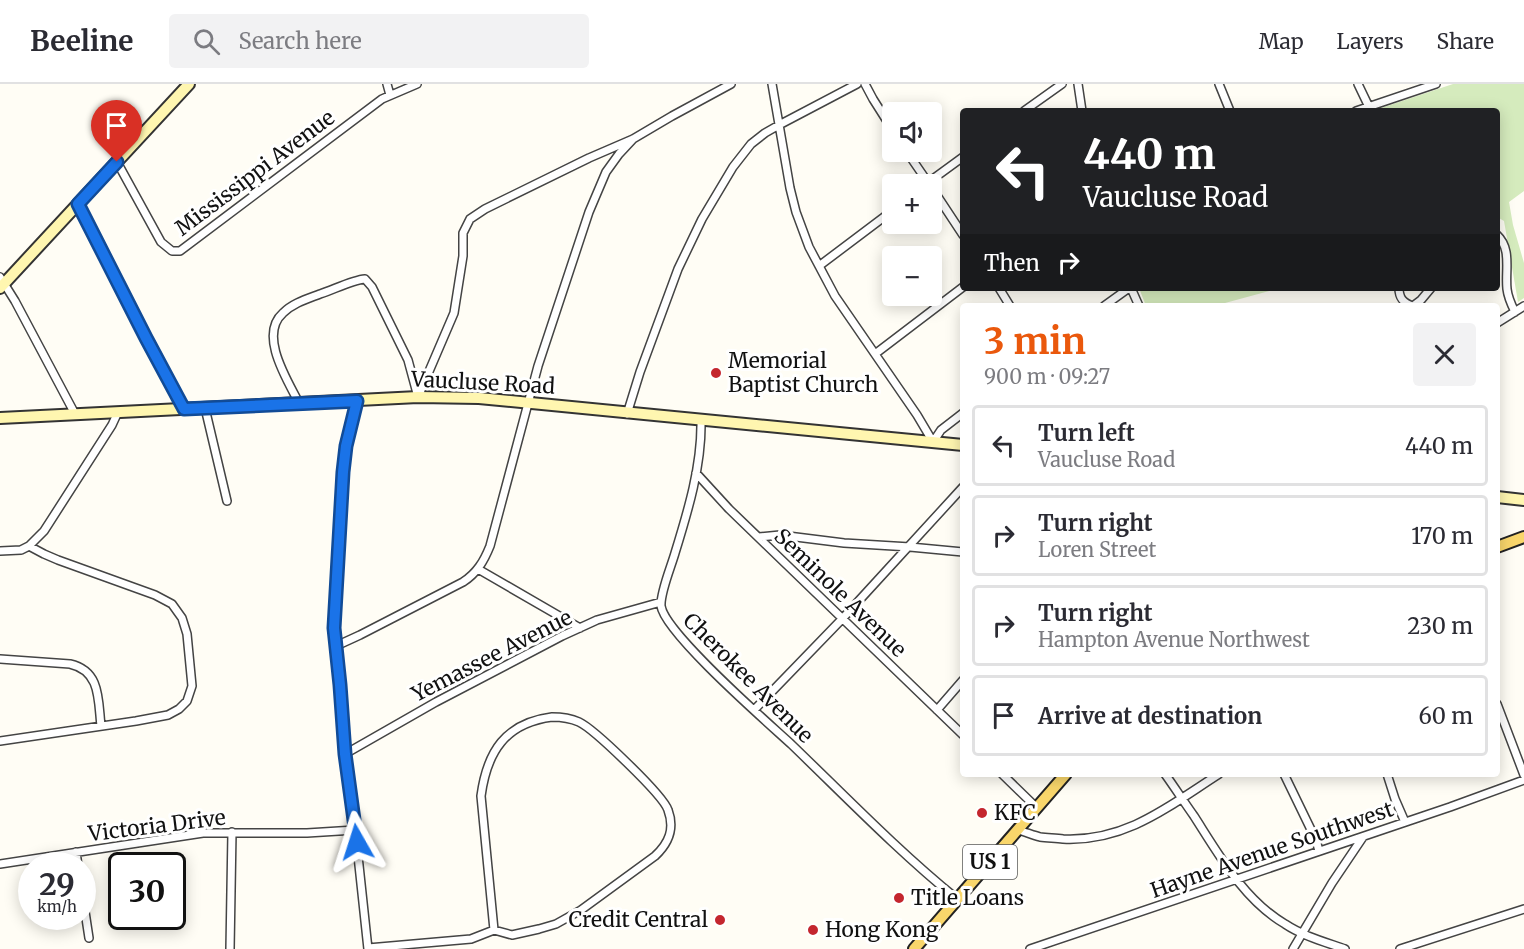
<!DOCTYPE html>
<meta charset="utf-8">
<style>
body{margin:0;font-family:Merriweather,serif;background:#f2f2f3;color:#2b2b33;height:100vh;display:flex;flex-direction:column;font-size:22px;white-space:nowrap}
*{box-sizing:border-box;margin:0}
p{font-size:20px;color:#7c7c81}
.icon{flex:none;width:33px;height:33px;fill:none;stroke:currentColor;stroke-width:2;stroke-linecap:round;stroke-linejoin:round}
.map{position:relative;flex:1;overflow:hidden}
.sheet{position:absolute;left:960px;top:219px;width:540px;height:474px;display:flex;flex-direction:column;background:#fff;border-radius:6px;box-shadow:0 3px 15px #0003}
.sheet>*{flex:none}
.top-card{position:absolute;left:960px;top:24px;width:540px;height:183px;border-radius:6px;box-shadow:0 3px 15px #0003;background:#202124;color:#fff;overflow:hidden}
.controls{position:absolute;left:882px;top:18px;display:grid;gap:12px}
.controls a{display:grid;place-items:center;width:60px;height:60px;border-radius:6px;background:#fff;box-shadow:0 3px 15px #0003;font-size:30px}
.speed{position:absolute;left:18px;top:768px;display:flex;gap:12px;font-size:30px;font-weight:700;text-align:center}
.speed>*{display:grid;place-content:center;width:78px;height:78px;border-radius:50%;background:#fff;box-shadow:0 3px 15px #0003;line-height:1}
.speed small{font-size:15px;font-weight:400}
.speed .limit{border:3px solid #111;border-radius:9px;background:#fff;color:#111}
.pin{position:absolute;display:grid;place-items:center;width:51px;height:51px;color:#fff;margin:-62px -26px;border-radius:50% 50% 50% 0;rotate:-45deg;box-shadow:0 0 6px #0007}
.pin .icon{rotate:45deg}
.me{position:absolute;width:66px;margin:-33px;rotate:354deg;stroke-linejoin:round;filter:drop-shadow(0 0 4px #0008)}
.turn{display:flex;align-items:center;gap:21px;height:126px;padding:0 24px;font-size:27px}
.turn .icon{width:78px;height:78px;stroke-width:2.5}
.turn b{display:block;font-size:42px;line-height:51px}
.then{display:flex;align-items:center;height:57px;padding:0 24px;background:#0003;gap:12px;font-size:22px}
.round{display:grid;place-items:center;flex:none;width:63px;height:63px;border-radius:6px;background:#f2f2f3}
.summary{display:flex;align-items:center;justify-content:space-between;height:102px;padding:0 24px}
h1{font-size:36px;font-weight:700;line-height:45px;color:#ea580c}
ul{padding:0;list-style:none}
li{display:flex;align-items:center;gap:18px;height:81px;margin:0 12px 9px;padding:0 12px;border:3px solid #e1e1e2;border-radius:6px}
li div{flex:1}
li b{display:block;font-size:22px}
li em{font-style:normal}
header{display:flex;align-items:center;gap:36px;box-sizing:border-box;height:84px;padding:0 30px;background:#fff;border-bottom:2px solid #e1e1e2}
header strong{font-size:28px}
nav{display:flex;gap:33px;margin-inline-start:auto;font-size:21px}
.search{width:420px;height:54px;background:#f2f2f3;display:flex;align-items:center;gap:15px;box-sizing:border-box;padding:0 21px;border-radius:6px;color:#7c7c81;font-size:22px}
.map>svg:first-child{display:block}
.green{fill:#d5ebbd}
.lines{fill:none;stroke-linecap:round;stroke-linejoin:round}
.street-casing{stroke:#444;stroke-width:10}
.secondary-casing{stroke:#333;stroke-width:14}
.primary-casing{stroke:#222;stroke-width:14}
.street{stroke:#fff;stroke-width:7}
.secondary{stroke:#fff6b0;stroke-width:10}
.primary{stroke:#f9d66b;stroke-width:10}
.route-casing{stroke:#114b97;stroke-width:15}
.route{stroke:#1a73e8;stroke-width:10}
.poi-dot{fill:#c4262e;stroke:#fff;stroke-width:2}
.labels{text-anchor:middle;stroke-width:6;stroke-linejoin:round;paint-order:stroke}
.shield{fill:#fff;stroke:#585858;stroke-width:1.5}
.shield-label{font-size:20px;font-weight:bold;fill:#111}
.street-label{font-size:21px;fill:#111;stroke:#fff}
.poi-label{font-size:21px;fill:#111;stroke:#fff;text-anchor:start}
</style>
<header>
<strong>Beeline</strong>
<div class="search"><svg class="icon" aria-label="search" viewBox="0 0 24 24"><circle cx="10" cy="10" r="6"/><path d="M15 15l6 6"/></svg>Search here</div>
<nav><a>Map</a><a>Layers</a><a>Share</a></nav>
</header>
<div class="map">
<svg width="1524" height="865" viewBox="0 0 1524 865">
<rect width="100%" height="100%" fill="#fffdf5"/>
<path class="green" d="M1453,0H1524V107L1509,118L1513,141L1524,179V214L1518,218L1504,137L1497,133V27H1372Z
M1139,204H1280L1214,222H1146Z"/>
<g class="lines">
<g class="street-casing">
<path id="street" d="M387,0L390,11
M772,0L790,104L796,128L809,163L835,212L917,331L933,358L941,346L963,329
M865,0L873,15L892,45
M1078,0L1082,27
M1219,0L1230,27
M1358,0L1369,23
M1024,27L1062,0
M1356,27L1436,0
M907,68L929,100
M117,78L161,158L172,167H180L382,15L417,0
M926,100L963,73
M932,104L963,151
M78,120L87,140L184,325
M1497,151C1512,165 1505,186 1507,205C1508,214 1511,220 1515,228
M819,182L892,127
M0,193L15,217L75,330
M999,204L1010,222
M1131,204L1139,222
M1399,204C1399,214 1403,219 1413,222L1421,216L1431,204
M1104,222L1129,204
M1497,239L1524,222
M875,270L963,203
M418,313L454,229L463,172V149L470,135L485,125L589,74L633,55L672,32L731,0
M357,317L346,362L343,388L334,544L340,601L345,670L352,716L368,865
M299,319C288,297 258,251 283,229C293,219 307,215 320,210C333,206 352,196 365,195L372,203L408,276L418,313
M205,324L227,417
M627,330L640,288L678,185L702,135L733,83L751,60L765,49L779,41L857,0
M701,336C702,381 688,427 675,469C671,483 660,509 661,522C665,549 766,637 791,660C846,713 898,767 957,815
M696,389L729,425L963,651
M759,453L780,451L844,459L910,463L963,468
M29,462L44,447L112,341L118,328
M0,467L21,466L29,462L44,470L58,476L155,511L172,520L182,534L187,550L192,602L187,617L179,625L168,631L136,637L0,657
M478,485L580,544
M336,562L360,551L463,498C477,489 484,477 490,462L538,282L589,128L606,88L619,70L633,55
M0,575L70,580C101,587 98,616 101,642
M1497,620L1524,691
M754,626L843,534L963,403
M937,626L963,596
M552,633C561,633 570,634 579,638C594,645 663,711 668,726C675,745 669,759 655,772L581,826L556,840L539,845L512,851L494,846L481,712C487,668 505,639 552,633Z
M345,670L436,618L562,552L597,536L661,518
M1002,690L1037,724
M1165,690C1175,704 1184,718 1194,732C1219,771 1244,816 1285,840C1303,852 1325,858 1345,865
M1284,690L1316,756L1319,767
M1387,690L1395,715L1405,738
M1018,746C1025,748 1033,751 1040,753C1048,754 1056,754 1063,755C1126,758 1169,722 1219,690
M76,768L78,782
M0,780L203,749H307L355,746
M82,808L89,854
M368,864L471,855L494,846
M230,865L232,748
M1030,865L1450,723L1524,696
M1293,865L1332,799L1363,753
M1400,865L1524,825"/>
</g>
<g class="secondary-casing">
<path id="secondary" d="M0,204L189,0
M0,334L418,313L479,314L963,361
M1497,413L1524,416"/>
</g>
<g class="primary-casing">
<path id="primary" d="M1497,463L1524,453
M914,865L1066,690"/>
</g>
<use href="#street" class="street"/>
<use href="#secondary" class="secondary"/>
<use href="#primary" class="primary"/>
</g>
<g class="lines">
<g class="route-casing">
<path id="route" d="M117,78L78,120L146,254L184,325L357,317L346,362L343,388L334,544L340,601L345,670L357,758"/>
</g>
<use href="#route" class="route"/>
</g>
<g class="poi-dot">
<circle cx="716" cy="289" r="6"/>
<circle cx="982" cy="729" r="6"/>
<circle cx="899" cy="814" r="6"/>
<circle cx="720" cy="836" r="6"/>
<circle cx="813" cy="846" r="6"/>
</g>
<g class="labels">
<rect class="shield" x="963" y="761" width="54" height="34" rx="4.5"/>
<g class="shield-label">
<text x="990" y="785">US 1</text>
</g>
<g class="street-label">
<text transform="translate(255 89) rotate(-37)" y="7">Mississippi Avenue</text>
<text transform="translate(483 299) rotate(3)" y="7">Vaucluse Road</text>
<text transform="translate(840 509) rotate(44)" y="7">Seminole Avenue</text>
<text transform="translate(492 572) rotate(-27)" y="7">Yemassee Avenue</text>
<text transform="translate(748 594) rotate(45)" y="7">Cherokee Avenue</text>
<text transform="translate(157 742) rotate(-7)" y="7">Victoria Drive</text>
<text transform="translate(1272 766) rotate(-19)" y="7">Hayne Avenue Southwest</text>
</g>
<g class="poi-label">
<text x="728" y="284">Memorial<tspan x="728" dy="24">Baptist Church</tspan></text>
<text x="994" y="736">KFC</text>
<text x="911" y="821">Title Loans</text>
<text x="708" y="843" text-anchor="end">Credit Central</text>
<text x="825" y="853">Hong Kong</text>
</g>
</g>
</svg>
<div class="controls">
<a><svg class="icon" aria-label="sound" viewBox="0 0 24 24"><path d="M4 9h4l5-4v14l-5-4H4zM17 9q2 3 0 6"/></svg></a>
<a>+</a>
<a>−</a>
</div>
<div class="speed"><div>29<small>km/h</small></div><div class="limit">30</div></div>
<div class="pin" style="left:117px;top:78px;background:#d93025"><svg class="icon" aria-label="arrive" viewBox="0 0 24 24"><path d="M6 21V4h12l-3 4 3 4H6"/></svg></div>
<svg class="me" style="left:357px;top:758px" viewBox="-20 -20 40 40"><path d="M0-17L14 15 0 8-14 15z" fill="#1a73e8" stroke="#fff" stroke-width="4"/></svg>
<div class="top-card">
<div class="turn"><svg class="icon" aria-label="left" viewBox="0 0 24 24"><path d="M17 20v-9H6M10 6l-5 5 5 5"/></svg><div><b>440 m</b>Vaucluse Road</div></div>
<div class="then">Then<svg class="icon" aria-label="right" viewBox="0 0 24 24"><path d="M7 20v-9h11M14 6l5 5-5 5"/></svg></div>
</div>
<section class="sheet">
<div class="summary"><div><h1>3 min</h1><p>900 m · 09:27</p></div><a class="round"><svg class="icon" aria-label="close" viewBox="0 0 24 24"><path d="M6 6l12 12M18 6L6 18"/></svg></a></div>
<ul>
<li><svg class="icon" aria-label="left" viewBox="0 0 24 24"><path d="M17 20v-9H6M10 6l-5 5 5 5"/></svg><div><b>Turn left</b><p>Vaucluse Road</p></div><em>440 m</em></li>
<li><svg class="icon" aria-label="right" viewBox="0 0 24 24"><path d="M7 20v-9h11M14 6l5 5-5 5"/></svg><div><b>Turn right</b><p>Loren Street</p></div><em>170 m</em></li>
<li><svg class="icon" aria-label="right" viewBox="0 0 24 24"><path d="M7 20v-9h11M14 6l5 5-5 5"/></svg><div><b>Turn right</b><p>Hampton Avenue Northwest</p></div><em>230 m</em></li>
<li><svg class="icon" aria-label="arrive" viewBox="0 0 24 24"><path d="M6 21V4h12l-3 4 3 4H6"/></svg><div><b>Arrive at destination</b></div><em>60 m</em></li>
</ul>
</section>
</div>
